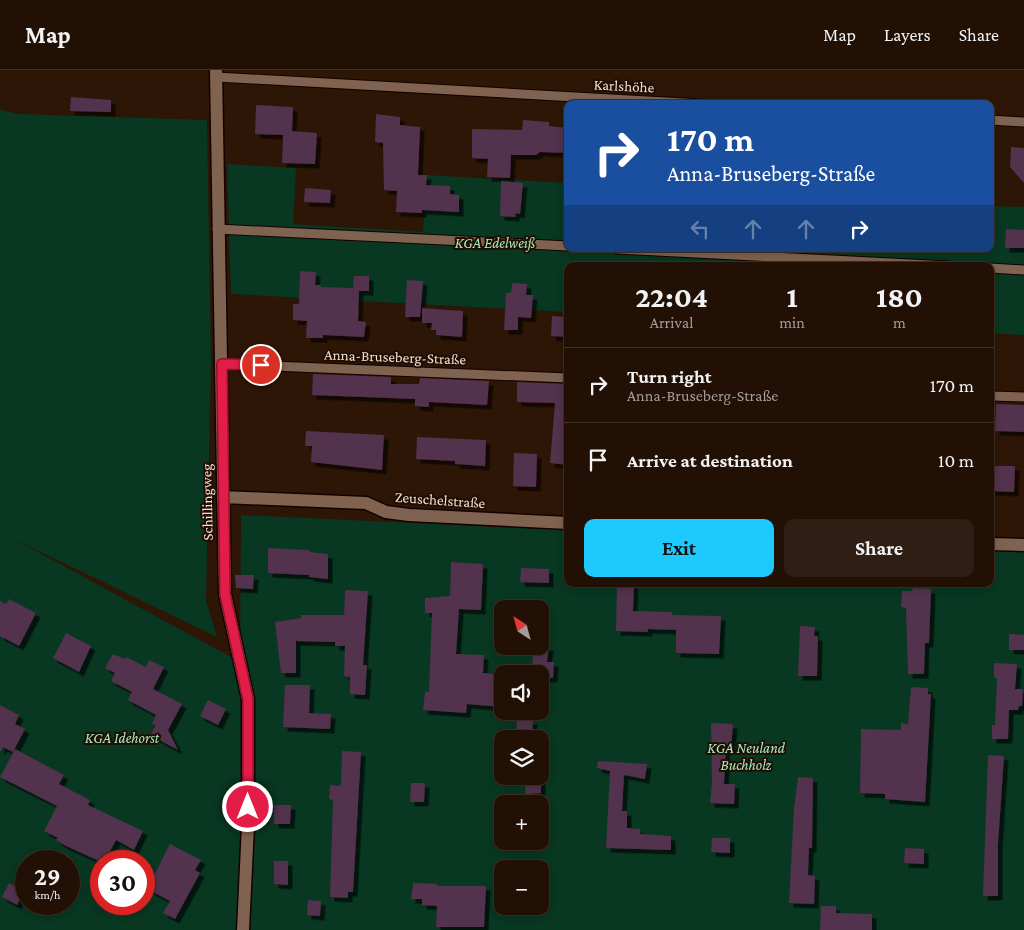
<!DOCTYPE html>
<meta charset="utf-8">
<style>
body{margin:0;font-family:"Crimson Pro",serif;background:#2e1e13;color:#f1f3f6;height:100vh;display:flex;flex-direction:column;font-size:19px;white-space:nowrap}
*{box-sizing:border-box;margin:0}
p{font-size:16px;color:#a29d9a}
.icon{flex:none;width:28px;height:28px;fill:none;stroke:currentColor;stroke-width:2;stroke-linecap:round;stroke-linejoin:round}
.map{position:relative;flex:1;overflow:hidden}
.panel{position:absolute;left:564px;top:192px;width:430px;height:325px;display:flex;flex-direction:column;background:#221004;border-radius:10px;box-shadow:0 2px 8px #0003,0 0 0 1px #3f3026}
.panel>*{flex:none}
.top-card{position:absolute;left:564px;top:30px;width:430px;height:152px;border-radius:10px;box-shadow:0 2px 8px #0003,0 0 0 1px #3f3026;background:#1a4fa0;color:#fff;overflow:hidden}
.needle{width:32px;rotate:324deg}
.controls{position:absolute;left:494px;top:530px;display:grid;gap:10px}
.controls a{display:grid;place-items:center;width:55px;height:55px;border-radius:10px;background:#221004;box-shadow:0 2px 8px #0003,0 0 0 1px #3f3026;font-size:25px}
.speed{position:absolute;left:15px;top:780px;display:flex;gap:10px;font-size:25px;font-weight:700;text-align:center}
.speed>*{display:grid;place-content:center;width:65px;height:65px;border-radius:50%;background:#221004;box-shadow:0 2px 8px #0003,0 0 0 1px #3f3026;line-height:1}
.speed small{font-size:12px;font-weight:400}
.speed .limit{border:8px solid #d22;background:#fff;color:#111}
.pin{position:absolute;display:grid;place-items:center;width:42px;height:42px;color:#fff;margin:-21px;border:2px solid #fff;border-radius:50%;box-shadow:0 1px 5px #0007}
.me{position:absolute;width:55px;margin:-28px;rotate:0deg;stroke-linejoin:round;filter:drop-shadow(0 0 4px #0008)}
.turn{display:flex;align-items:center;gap:18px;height:105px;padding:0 20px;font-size:22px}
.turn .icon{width:65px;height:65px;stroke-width:2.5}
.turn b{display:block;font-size:35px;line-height:42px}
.lanes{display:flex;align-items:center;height:48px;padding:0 20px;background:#0003;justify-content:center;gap:25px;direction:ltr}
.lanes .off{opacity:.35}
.eta{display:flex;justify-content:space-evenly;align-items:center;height:85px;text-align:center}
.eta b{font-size:30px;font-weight:700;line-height:35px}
.action{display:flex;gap:10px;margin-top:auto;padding:10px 20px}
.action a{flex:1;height:58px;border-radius:10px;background:#1ec9fd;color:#111;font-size:20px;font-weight:700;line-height:58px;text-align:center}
.action a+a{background:#2e1e13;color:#f1f3f6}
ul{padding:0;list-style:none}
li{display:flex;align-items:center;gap:15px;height:75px;padding:0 20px;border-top:1px solid #3f3026}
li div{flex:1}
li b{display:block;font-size:19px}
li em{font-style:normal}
header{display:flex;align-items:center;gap:30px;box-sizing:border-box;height:70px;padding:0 25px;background:#221004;border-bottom:1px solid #3f3026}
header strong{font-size:24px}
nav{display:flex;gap:28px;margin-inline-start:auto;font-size:18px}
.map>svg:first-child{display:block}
.green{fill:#083722;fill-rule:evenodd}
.building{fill:#53304e;filter:url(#shadow)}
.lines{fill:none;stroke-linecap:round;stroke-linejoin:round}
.service-casing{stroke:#140200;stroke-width:11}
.minor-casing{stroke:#140200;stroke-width:15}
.service{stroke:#7f6350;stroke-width:9}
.minor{stroke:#7f6350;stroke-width:12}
.route-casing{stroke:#92132f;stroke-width:12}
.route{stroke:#e11d48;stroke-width:9}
.labels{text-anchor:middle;stroke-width:4;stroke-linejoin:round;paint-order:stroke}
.street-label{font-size:15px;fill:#efdfd4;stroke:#220d00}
.park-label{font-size:15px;font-style:italic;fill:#9fedc2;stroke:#220d00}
</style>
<header>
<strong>Map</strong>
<nav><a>Map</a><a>Layers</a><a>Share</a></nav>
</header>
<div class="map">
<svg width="1024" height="860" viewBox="0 0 1024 860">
<defs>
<filter id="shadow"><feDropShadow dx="4.5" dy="4.5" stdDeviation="0" flood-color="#0009"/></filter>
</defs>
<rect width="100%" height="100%" fill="#2d1606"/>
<path class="green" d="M0,40L20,44L207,50L211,290L206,531L217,567L14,469L240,592L241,445L567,460L568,514H990V478L1024,480V860H0ZM502,539H540V576H502ZM502,604H540V641H502ZM502,669H540V706H502ZM502,734H540V771H502ZM26,791H69V834H26ZM101,791H144V834H101ZM502,799H540V836H502Z
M227,94L296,98L293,154L423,162L427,105L567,113L568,179H990V136L1024,137V265L990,263V196H568L567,242L231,224Z"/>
<path class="building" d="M71,27L111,30V42L70,41Z
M256,35L293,37L292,61L317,63L315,94L282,93L283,65L255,64Z
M376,44L400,47V55L420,57L418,105H427L426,115L450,116V124L459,125V142L422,140V143L396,142L397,121L384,120L383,73L375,72Z
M523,50L549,52V56L568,58V83L540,82L536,85H511L510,108L487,107L488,89L472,88V59L522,60Z
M1011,77L1024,78V113L1010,97Z
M501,111L523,113L520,144L516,143L515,147L500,146Z
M305,118L331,120L330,133L304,132Z
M1006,159L1024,160V178H1005Z
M300,201L316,202L315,215H321V217L353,218L354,206H369V221H359L358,251L366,252L364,267L323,265V268H306L307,251L293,250V234H299Z
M407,210L423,211L420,247H405Z
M512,213L527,214L526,225H533L531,248L518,247V260H504L506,223H511Z
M422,238L463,241L462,267L436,265V260H431L432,253H422Z
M552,246L568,247V267L551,266Z
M313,304L391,307V314H419L420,308L489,311L487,335L429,332V337L415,336V329L312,325Z
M517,312L568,314V395L550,393L555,333L517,332Z
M996,334L1024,335V362L995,361Z
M306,361L384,365L382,400L311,392L312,376H305Z
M417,367L486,370L485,396L455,394V391L416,389Z
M514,383L537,384L536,417L513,416Z
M990,396H1015L1014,422L990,421Z
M268,478L309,480V482L328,484V509L309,507V505L268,503Z
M451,492L483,494L481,540L459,539L456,584L484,585L483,603L495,604L494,616H502V637L467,634L466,643L423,640L425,622H429L432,543H425V528L450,526Z
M521,498L549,499V513L520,512Z
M235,505H254L253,519L236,518Z
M617,514H634L633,541L672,542V545L721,546L719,584L676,583V560L648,559V562L616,561Z
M913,518L931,519L929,573H925L924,604H908L906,538L901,537L902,521H912Z
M345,520L368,521L363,595H367L365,625L350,624V607L344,606L345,576H335V572L296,571V603H281L275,552L301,548V545H344Z
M9,529L36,543L19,576L0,566V531L6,534Z
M800,556L815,557L814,566H818L817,606H798Z
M66,563L91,576L79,602L53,588Z
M1009,564L1024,565V580H1009Z
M533,576H549L547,592H554L553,608H540V604H532Z
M113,584L125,589L126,587L146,597L149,590L164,597L153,619L182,634L168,660L178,680L150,665L156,655L152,654L156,645L128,630L132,622L111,611L115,603L105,598Z
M994,593L1017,594L1015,619H1023L1022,636H1019L1018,640H1009L1008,669H992V655H995L997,608H994Z
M285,615H310L309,643L331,644L330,659L283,657Z
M911,617L928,618V624H931L925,732L885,729V724L860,723L861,659L901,660V653L908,654Z
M208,630L226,639L218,655L200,646Z
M0,635L19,645L15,654L25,659L13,682L3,677L0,682Z
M517,650H533L532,669H516Z
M711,653L733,654L731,678H726L724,714H735L734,734L710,733L712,713Z
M15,679L64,705L59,714L90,730L88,735L143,761L134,780L116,770L105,791L101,792L64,775L56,770L58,768L44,761L57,736L0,707Z
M342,681L361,682L353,822H348V828L330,827L333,730L329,729L330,715L339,716L341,714Z
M988,685L1004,686L998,774V826H983Z
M598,691L647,694L645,709L624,705L622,741H627V758L640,759V764L671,766V780L606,778L610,701L597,698Z
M526,706H541V723L525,724Z
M798,707L813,708L812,778H809L808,805L815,806L814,834L789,833L794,738Z
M411,713H425L424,732H410Z
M274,735H291L290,754H274Z
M712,768H730V783L711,782Z
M170,774L201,790L195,800L200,803L175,849L163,843L170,831L147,819Z
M905,778L924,779V794L904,793Z
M274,791H288V815L274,814Z
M9,813L24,821L17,835L2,827Z
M413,813L437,814V816H486L484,857H436L437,836L422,835V829H411Z
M308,830L321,831L320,846L307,845Z
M821,836H836V843L872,844V860H820Z"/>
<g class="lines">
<g class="service-casing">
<path id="service" d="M216,7L701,34
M990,50L1024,52
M217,159L568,176
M618,179L949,196
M990,198L1024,200
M222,294L568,308
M990,326L1024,327"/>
</g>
<g class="minor-casing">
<path id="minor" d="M216,0L225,524L248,629V755L243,860
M223,427L366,433L386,442L409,445L568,453
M990,474L1024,475"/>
</g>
<use href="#service" class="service"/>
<use href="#minor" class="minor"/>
</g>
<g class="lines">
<g class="route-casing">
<path id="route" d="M248,737V629L225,524L222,294L261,295"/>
</g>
<use href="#route" class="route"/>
</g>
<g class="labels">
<g class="street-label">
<text transform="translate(624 16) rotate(3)" y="5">Karlshöhe</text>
<text transform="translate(395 287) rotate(2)" y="5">Anna-Bruseberg-Straße</text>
<text transform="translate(440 430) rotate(4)" y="5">Zeuschelstraße</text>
<text transform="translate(207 432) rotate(-91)" y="5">Schillingweg</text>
</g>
<g class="park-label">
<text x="495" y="178">KGA Edelweiß</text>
<text x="122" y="673">KGA Idehorst</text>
<text x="746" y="683">KGA Neuland<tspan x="746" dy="17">Buchholz</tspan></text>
</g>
</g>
</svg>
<div class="controls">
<a><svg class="needle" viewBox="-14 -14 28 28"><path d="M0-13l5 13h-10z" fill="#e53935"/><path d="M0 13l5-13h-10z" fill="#a29d9a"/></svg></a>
<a><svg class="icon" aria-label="sound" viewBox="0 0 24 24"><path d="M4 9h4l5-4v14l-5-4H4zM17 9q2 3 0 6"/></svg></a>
<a><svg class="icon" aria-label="layers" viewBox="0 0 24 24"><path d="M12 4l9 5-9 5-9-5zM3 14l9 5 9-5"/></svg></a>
<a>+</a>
<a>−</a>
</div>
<div class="speed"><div>29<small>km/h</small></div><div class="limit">30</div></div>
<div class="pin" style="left:261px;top:295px;background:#d93025"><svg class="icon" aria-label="arrive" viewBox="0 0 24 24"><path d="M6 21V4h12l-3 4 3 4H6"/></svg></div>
<svg class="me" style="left:248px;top:737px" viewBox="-20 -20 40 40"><circle r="17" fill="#e11d48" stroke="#fff" stroke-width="3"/><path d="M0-11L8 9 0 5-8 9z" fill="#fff"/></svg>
<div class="top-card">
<div class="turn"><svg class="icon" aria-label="right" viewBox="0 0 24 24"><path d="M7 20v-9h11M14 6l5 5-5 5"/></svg><div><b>170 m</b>Anna-Bruseberg-Straße</div></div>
<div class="lanes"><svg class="icon off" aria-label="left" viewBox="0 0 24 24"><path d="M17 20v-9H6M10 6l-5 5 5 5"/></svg><svg class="icon off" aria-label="ahead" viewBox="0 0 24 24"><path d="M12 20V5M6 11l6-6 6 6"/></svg><svg class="icon off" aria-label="ahead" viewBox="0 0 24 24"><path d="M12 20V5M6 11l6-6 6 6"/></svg><svg class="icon" aria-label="right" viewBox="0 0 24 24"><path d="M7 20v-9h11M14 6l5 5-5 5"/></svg></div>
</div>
<section class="panel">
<div class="eta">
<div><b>22:04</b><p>Arrival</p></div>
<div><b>1</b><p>min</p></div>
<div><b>180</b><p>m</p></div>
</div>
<ul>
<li><svg class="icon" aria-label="right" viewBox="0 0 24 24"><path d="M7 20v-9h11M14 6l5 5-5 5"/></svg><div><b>Turn right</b><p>Anna-Bruseberg-Straße</p></div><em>170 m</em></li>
<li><svg class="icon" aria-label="arrive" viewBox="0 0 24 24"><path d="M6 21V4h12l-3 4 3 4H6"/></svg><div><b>Arrive at destination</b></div><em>10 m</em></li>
</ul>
<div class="action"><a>Exit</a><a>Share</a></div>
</section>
</div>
